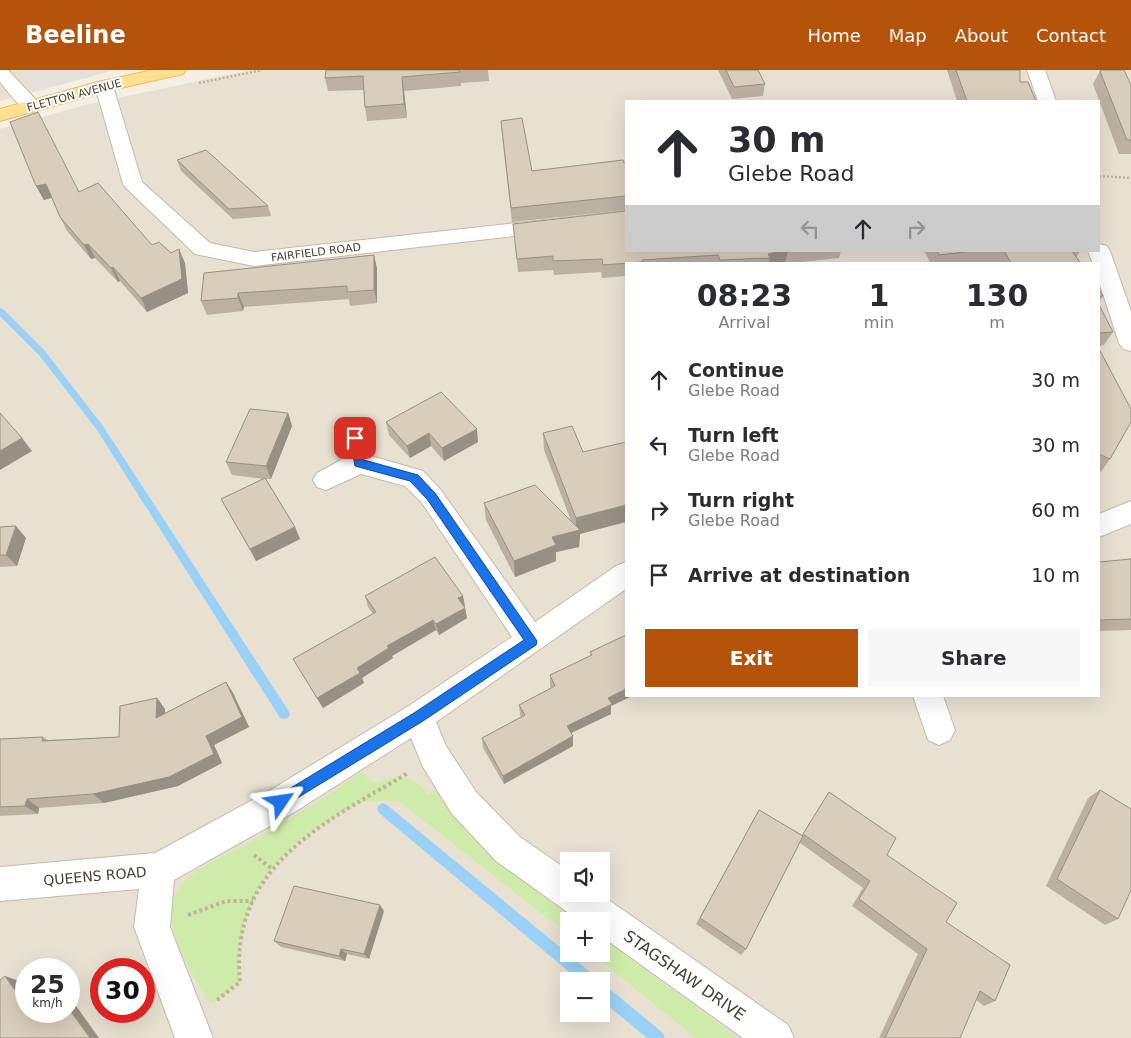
<!DOCTYPE html>
<meta charset="utf-8">
<style>
body{margin:0;font-family:"DejaVu Sans",sans-serif;background:#f7f7f7;color:#2b2b33;height:100vh;display:flex;flex-direction:column;font-size:19px;white-space:nowrap}
*{box-sizing:border-box;margin:0}
p{font-size:16px;color:#7c7c81}
.icon{flex:none;width:28px;height:28px;fill:none;stroke:currentColor;stroke-width:2;stroke-linecap:round;stroke-linejoin:round}
.map{position:relative;flex:1;overflow:hidden}
.sheet{position:absolute;left:625px;top:192px;width:475px;height:435px;display:flex;flex-direction:column;background:#fff;border-radius:0px;box-shadow:0 5px 20px #0002}
.sheet>*{flex:none}
.hud{position:absolute;left:625px;top:30px;width:475px;height:152px;border-radius:0px;box-shadow:0 5px 20px #0002;background:#fff;color:#2b2b33;overflow:hidden}
.tools{position:absolute;left:560px;top:782px;display:grid;gap:10px}
.tools a{display:grid;place-items:center;width:50px;height:50px;border-radius:0px;background:#fff;box-shadow:0 5px 20px #0002;font-size:25px}
.speed{position:absolute;left:15px;top:888px;display:flex;gap:10px;font-size:25px;font-weight:700;text-align:center}
.speed>*{display:grid;place-content:center;width:65px;height:65px;border-radius:50%;background:#fff;box-shadow:0 5px 20px #0002;line-height:1}
.speed small{font-size:12px;font-weight:400}
.speed .limit{border:8px solid #d22;background:#fff;color:#111}
.pin{position:absolute;display:grid;place-items:center;width:42px;height:42px;color:#fff;margin:-21px;border-radius:10px;box-shadow:0 2px 8px #0006}
.me{position:absolute;width:55px;margin:-28px;rotate:58deg;stroke-linejoin:round;filter:drop-shadow(0 0 4px #0008)}
.turn{display:flex;align-items:center;gap:18px;height:105px;padding:0 20px;font-size:22px}
.turn .icon{width:65px;height:65px;stroke-width:2.5}
.turn b{display:block;font-size:35px;line-height:42px}
.lanes{display:flex;align-items:center;height:48px;padding:0 20px;background:#0003;justify-content:center;gap:25px;direction:ltr}
.lanes .off{opacity:.35}
.eta{display:flex;justify-content:space-evenly;align-items:center;height:85px;text-align:center}
.eta b{font-size:30px;font-weight:700;line-height:35px}
.cta{display:flex;gap:10px;margin-top:auto;padding:10px 20px}
.cta a{flex:1;height:58px;border-radius:0px;background:#b45309;color:#fff;font-size:20px;font-weight:700;line-height:58px;text-align:center}
.cta a+a{background:#f7f7f7;color:#2b2b33}
ul{padding:0;list-style:none}
li{display:flex;align-items:center;gap:15px;height:65px;padding:0 20px}
li div{flex:1}
li b{display:block;font-size:19px}
li em{font-style:normal}
header{display:flex;align-items:center;gap:30px;box-sizing:border-box;height:70px;padding:0 25px;background:#b45309;color:#fff}
header strong{font-size:24px}
nav{display:flex;gap:28px;margin-inline-start:auto;font-size:18px}
.map>svg:first-child{display:block}
.residential{fill:#e8e1d2;fill-rule:evenodd}
.green{fill:#ceeba9}
.parking{fill:#e4e1dd}
.lines{fill:none;stroke-linecap:round;stroke-linejoin:round}
.stream{fill:#9bd1f6;fill-rule:evenodd}
.minor-casing{stroke:#c3b9a9;stroke-width:2}
.major-casing{stroke:#edbf59;stroke-width:2}
.path-far1{stroke:#c2b296;stroke-width:2.5;stroke-dasharray:2 2;stroke-linecap:butt}
.path{stroke:#c2b296;stroke-width:4;stroke-dasharray:3 3;stroke-linecap:butt}
.minor{fill:#fff;fill-rule:evenodd}
.major{fill:#ffdf92;fill-rule:evenodd}
.wall{fill:#bbb0a2}
.shaded-wall{fill:#989084}
.building{fill:#d9cdbc;stroke:#989084}
.route{fill:#1a73e8;stroke:#114b97}
.labels{text-anchor:middle;stroke-width:4;stroke-linejoin:round;paint-order:stroke}
.far-street-label{font-size:11px;fill:#463f33;stroke:#fff}
.street-label{font-size:14px;fill:#463f33;stroke:#fff}
.near-street-label{font-size:16px;fill:#463f33;stroke:#fff}
</style>
<header>
<strong>Beeline</strong>
<nav><a>Home</a><a>Map</a><a>About</a><a>Contact</a></nav>
</header>
<div class="map">
<svg width="1131" height="968" viewBox="0 0 1131 968">
<rect width="100%" height="100%" fill="#f3efe4"/>
<path class="residential" d="M0,0H115L0,31Z
M251,0H1131V968H0V59L89,34ZM626,31H1099V181H626ZM626,194H1099V626H626ZM569,791H601V824H569ZM569,851H601V884H569ZM26,899H69V941H26ZM101,899H144V941H101ZM569,911H601V944H569Z"/>
<path class="green" d="M362,702L372,713C395,706 412,703 428,724L436,719L555,832L580,851H569V865L400,732C365,727 354,734 325,752C270,787 231,845 240,912L211,935C196,908 172,876 172,844C172,830 178,816 189,807C205,792 226,786 245,775C285,752 324,728 362,702Z
M601,867L738,968H696L592,884H601Z"/>
<path class="parking" d="M20,0H93L94,6L35,21Z"/>
<g class="lines">
<path class="stream" d="M0,238L3,239L45,281L103,356L288,640L290,644L288,648L284,649L280,648L97,360L39,285L0,246Z
M383,733L387,735L595,906L596,911H580L379,743L377,739L379,735Z
M601,914L606,916L663,963L665,968H647L601,930Z"/>
<g class="minor-casing">
<path id="minor" d="M0,0H8L38,32L41,36L38,40C22,44 10,24 0,12Z
M1027,0H1045L1056,31H1038Z
M104,11L110,12L113,16L142,112L210,173L254,182L626,141V153L254,196L195,184L126,118L123,114L95,16L98,12Z
M1099,174L1107,176L1110,181L1131,241V281L1123,279L1119,273L1099,212V194H1093L1088,181H1099Z
M355,358L364,361L368,368L371,386L423,401L440,419L535,552L616,496L626,492V519L436,652L446,676L476,722L520,767L569,801V824H600L788,955L794,968H743L601,866V851H580L496,791L452,744L423,697L411,668L293,743L174,810L170,857L213,968H175L134,857L139,819L0,831V797L155,783L269,721L407,637L512,567L422,433L405,416L361,404L326,420L317,417L313,410L317,403L345,388L342,368L346,361Z
M1131,431V454L1099,467V444Z
M913,626H943L955,660L950,670L939,675L928,670Z"/>
</g>
<g class="major-casing">
<path id="major" d="M153,0H186L183,4L107,21L0,51V39L98,12Z"/>
</g>
<path class="path-far1" d="M199,13L262,0
M1099,106L1131,108"/>
<path class="path" d="M254,785L271,798
M188,845L226,831H253
M217,930L240,912C229,796 324,753 408,703"/>
<use href="#minor" class="minor"/>
<use href="#major" class="major"/>
</g>
<path class="wall" d="M326,0H488L489,11L461,13V16L404,21L407,48L367,51L365,37L364,20L328,21L325,8Z
M718,0H758L765,14L763,26L732,29Z
M947,0H1020V12L1036,31H957Z
M1100,1L1131,15V84H1119L1093,14Z
M501,51L532,101L626,92V140L512,152L502,65Z
M177,90L268,136L271,146L233,149L181,101Z
M36,116L79,122L152,175L171,183L185,193L188,223L147,242L120,211L118,212L95,188L91,189L67,161L60,147L52,128L44,130Z
M513,154L626,181H841L839,188L783,194H626V206L602,208L601,202L554,205L553,200L518,202Z
M924,181H1080L1076,188L1081,194H997L996,192L977,194H931Z
M374,185L377,199V233L350,236L349,229L244,237L243,241L207,245L201,231Z
M1099,220L1103,226L1099,232Z
M1099,235L1113,262L1104,275L1099,276Z
M1099,279L1110,389L1101,402L1099,401Z
M288,343L292,356L271,409H266L295,457L300,469L256,491L221,429L265,409L232,405L226,392Z
M386,352L478,372L444,391L431,376L410,388L389,365Z
M572,356L580,464L579,477L556,482V491L515,507L486,450L484,433L571,451L544,380L543,363Z
M0,457L26,468L17,496L0,497Z
M1130,488H1131V560L1099,561V492L1129,490Z
M365,526H463L467,548L439,565L436,560L392,586L393,588L362,608L364,613L323,638L293,589L373,544L368,537Z
M590,582L626,626H632L611,636V644L571,663L573,666V676L504,714L483,678L482,668L521,647L520,645L519,635L551,618L550,616V605L590,586Z
M226,612L233,623L249,657L214,675L222,693L178,716L104,733L39,738L38,744L0,746V669L43,667L48,670L119,667L157,628L165,639V643Z
M1100,720L1118,849L1105,855L1046,816L1088,728Z
M829,722L887,785L946,852L995,931L984,936L976,930L960,968H879L918,884L852,836L863,818L800,773L746,879L741,885L696,854L759,740L802,765Z
M384,841L369,889L347,884L345,891L281,877L274,871Z"/>
<path class="shaded-wall" d="M402,7L404,21L407,48L404,34Z
M46,114L53,127L44,130L36,116Z
M88,174L95,188L91,189L84,175Z
M179,179L185,193L188,223L147,242L141,228Z
M781,181H788L785,194H768L770,188L768,184Z
M374,185L377,199V233L374,220Z
M113,197L120,211L118,212L111,198Z
M238,223L244,237L243,241L238,228Z
M288,343L292,356L271,409L266,396Z
M477,359L478,372L444,391L442,378Z
M429,363L431,376L410,388L407,376Z
M22,368L32,381L0,400V381Z
M626,435V452L580,464L579,477L556,482V491L515,507L514,491L552,467L576,461V448Z
M16,456L26,468L17,496L6,485Z
M295,457L300,469L256,491L250,479Z
M463,526L465,537L458,528Z
M465,538L467,548L439,565L436,554Z
M433,550L436,560L392,586L393,588L362,608L364,613L323,638L317,628L387,576Z
M226,612L233,623L249,657L214,675L222,693L178,716L104,733L93,724L206,666Z
M626,619V626H632L611,636V644L567,665V656L608,628Z
M157,628L165,639V657L156,648Z
M573,666V676L504,714L503,706Z
M27,729L39,738L38,744L25,736Z
M380,835L384,841L369,889L364,884Z
M341,879L347,884L345,891L339,886Z
M5,906L19,911L26,921V930L21,929Z
M69,926L99,968H90L69,939Z"/>
<path class="building" d="M326,0H459L460,2L402,7L404,34L365,37L363,6L325,8Z
M726,0H758L765,14L734,17Z
M956,0H1020V12H1028L1036,31H967Z
M1102,0H1124L1131,15V70H1127L1100,1Z
M38,42L79,122L98,113L152,175L159,172L171,183L179,179L182,209L141,228L113,197L111,198L88,174L84,175L60,147L46,114L36,116L10,52Z
M522,48L532,101L623,90L624,93L626,92V126L511,138L501,51Z
M206,80L268,136L229,139L177,90Z
M626,141V181H781L768,184L770,188L720,190L718,185L642,190V192L603,195L602,189L553,191V186L517,189L513,154Z
M937,181H974L939,185Z
M1004,181H1072L1081,194H1012Z
M374,185V220L347,222V216L238,223V228L201,231L204,203Z
M1099,220L1103,226H1099Z
M1099,235L1113,262L1099,263Z
M1099,279L1131,339V352L1110,389L1099,384Z
M441,322L477,359L442,378L429,363L407,376L386,352Z
M250,339L288,343L266,396L226,392Z
M0,343L22,368L0,381Z
M572,356L583,382L626,372V435L576,448L543,363Z
M265,408L295,457L250,479L221,429Z
M535,415L580,460L552,467L556,475L514,491L484,433Z
M16,456L6,485H0V457Z
M435,487L463,526L458,528L465,538L436,554L433,550L387,576L389,578L357,598L360,603L317,628L293,589L376,542L365,526Z
M1131,489V549L1099,550V492Z
M626,565V619L608,628L612,634L567,656L573,666L503,706L482,668L525,645L519,635L555,616L550,605L592,585L590,582Z
M226,612L242,647L206,666L214,684L169,707L93,724L27,729L25,736L0,737V669L43,667L42,671L119,667L120,636L157,628L156,648Z
M1100,720L1131,739V820L1118,849L1057,809Z
M829,722L896,768L887,785L957,833L946,852L1010,895L995,931L980,921L960,968H885L927,879L859,829L870,811L803,764Z
M759,740L803,766L746,879L700,848Z
M294,816L380,835L364,884L341,879L339,886L274,871Z
M5,906L21,929L26,924V941H69V939L90,968H0V910Z"/>
<path class="route" d="M355,364L361,368L364,390L418,405L435,423L537,571L536,575L423,651L281,738L276,736L274,732L276,727L414,643L524,570L427,429L410,411L355,396L350,368Z"/>
<g class="labels">
<g class="far-street-label">
<text transform="translate(74 25) rotate(-15)" y="4">FLETTON AVENUE</text>
<text transform="translate(316 182) rotate(-7)" y="4">FAIRFIELD ROAD</text>
</g>
<g class="street-label">
<text transform="translate(95 806) rotate(-5)" y="5">QUEENS ROAD</text>
</g>
<g class="near-street-label">
<text transform="translate(685 905) rotate(35)" y="6">STAGSHAW DRIVE</text>
</g>
</g>
</svg>
<div class="tools">
<a><svg class="icon" aria-label="sound" viewBox="0 0 24 24"><path d="M4 9h4l5-4v14l-5-4H4zM17 9q2 3 0 6"/></svg></a>
<a>+</a>
<a>−</a>
</div>
<div class="speed"><div>25<small>km/h</small></div><div class="limit">30</div></div>
<div class="pin" style="left:355px;top:368px;background:#d93025"><svg class="icon" aria-label="arrive" viewBox="0 0 24 24"><path d="M6 21V4h12l-3 4 3 4H6"/></svg></div>
<svg class="me" style="left:281px;top:732px" viewBox="-20 -20 40 40"><path d="M0-17L14 15 0 8-14 15z" fill="#1a73e8" stroke="#fff" stroke-width="4"/></svg>
<div class="hud">
<div class="turn"><svg class="icon" aria-label="ahead" viewBox="0 0 24 24"><path d="M12 20V5M6 11l6-6 6 6"/></svg><div><b>30 m</b>Glebe Road</div></div>
<div class="lanes"><svg class="icon off" aria-label="left" viewBox="0 0 24 24"><path d="M17 20v-9H6M10 6l-5 5 5 5"/></svg><svg class="icon" aria-label="ahead" viewBox="0 0 24 24"><path d="M12 20V5M6 11l6-6 6 6"/></svg><svg class="icon off" aria-label="right" viewBox="0 0 24 24"><path d="M7 20v-9h11M14 6l5 5-5 5"/></svg></div>
</div>
<section class="sheet">
<div class="eta">
<div><b>08:23</b><p>Arrival</p></div>
<div><b>1</b><p>min</p></div>
<div><b>130</b><p>m</p></div>
</div>
<ul>
<li><svg class="icon" aria-label="ahead" viewBox="0 0 24 24"><path d="M12 20V5M6 11l6-6 6 6"/></svg><div><b>Continue</b><p>Glebe Road</p></div><em>30 m</em></li>
<li><svg class="icon" aria-label="left" viewBox="0 0 24 24"><path d="M17 20v-9H6M10 6l-5 5 5 5"/></svg><div><b>Turn left</b><p>Glebe Road</p></div><em>30 m</em></li>
<li><svg class="icon" aria-label="right" viewBox="0 0 24 24"><path d="M7 20v-9h11M14 6l5 5-5 5"/></svg><div><b>Turn right</b><p>Glebe Road</p></div><em>60 m</em></li>
<li><svg class="icon" aria-label="arrive" viewBox="0 0 24 24"><path d="M6 21V4h12l-3 4 3 4H6"/></svg><div><b>Arrive at destination</b></div><em>10 m</em></li>
</ul>
<div class="cta"><a>Exit</a><a>Share</a></div>
</section>
</div>
